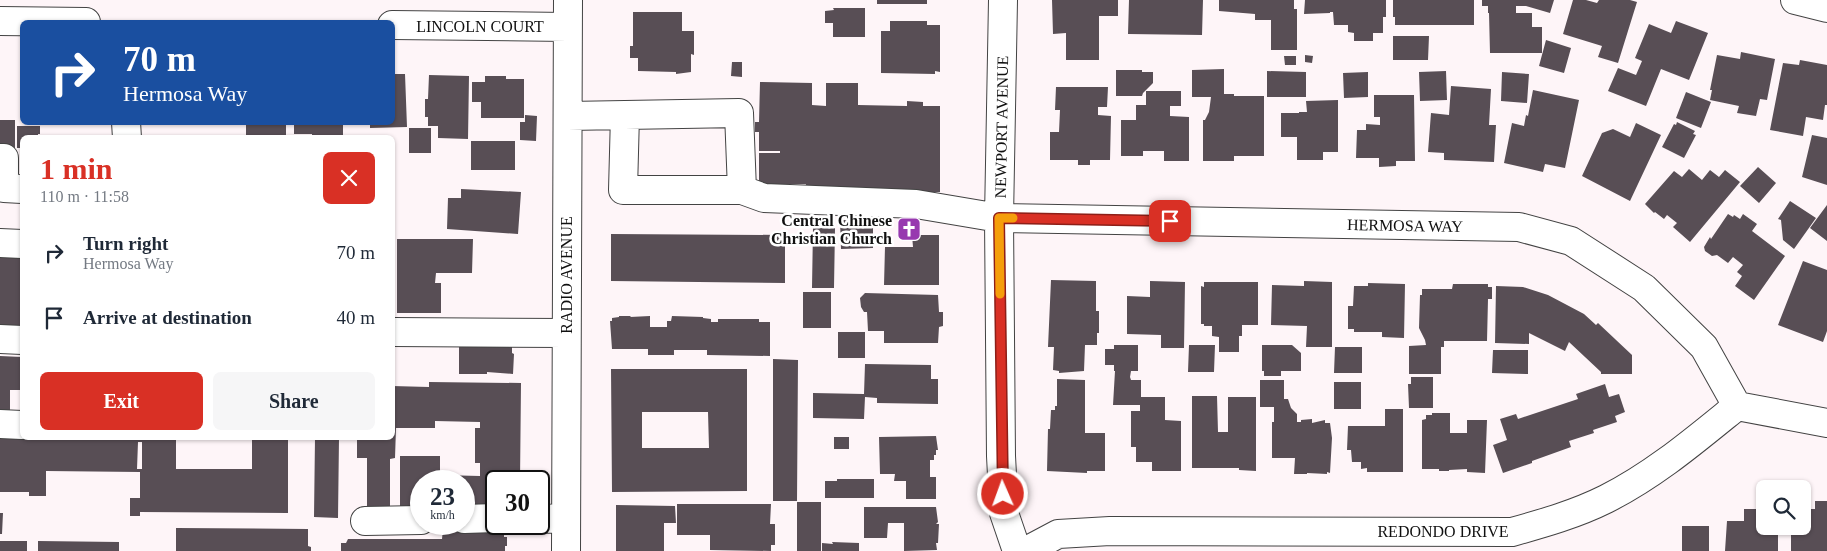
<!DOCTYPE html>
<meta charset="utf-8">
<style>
body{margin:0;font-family:"Times New Roman",serif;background:#f6f6f7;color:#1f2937;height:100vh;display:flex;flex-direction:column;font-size:19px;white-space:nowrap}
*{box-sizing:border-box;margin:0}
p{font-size:16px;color:#747a83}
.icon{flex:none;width:28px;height:28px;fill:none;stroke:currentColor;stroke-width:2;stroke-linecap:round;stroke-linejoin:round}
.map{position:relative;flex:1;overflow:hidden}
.drawer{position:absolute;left:20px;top:135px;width:375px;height:305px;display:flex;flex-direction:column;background:#fff;border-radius:8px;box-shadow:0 1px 4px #0004}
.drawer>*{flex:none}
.hud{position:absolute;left:20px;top:20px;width:375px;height:105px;border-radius:8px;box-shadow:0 1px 4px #0004;background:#1a4fa0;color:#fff;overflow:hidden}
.fabs{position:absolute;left:1756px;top:480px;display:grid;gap:10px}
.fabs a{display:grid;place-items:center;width:55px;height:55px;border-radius:8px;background:#fff;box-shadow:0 1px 4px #0004;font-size:25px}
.speed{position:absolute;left:410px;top:470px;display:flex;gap:10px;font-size:25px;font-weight:700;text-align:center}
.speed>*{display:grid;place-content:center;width:65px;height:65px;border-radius:50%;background:#fff;box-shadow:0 1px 4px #0004;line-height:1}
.speed small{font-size:12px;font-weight:400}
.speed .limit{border:2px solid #111;border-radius:8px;background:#fff;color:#111}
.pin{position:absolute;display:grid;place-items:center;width:42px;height:42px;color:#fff;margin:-21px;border-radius:10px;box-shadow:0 2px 8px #0006}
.me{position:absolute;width:55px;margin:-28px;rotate:358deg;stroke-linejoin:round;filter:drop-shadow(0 0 4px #0008)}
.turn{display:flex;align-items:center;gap:18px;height:105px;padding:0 20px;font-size:22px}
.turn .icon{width:65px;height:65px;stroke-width:2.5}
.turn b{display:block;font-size:35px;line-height:42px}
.round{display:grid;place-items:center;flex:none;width:52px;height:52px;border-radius:8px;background:#f6f6f7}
.overview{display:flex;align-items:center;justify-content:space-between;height:85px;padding:0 20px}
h1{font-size:30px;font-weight:700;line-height:38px;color:#d93025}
.action{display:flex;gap:10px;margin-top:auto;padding:10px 20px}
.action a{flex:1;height:58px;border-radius:8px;background:#d93025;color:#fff;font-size:20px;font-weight:700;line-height:58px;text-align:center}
.action a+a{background:#f6f6f7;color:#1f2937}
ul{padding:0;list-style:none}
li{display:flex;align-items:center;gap:15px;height:65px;padding:0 20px}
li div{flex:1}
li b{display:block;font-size:19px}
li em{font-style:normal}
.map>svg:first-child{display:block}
.building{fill:#584e55;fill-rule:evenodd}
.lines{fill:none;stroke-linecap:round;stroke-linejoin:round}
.minor-casing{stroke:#434343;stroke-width:30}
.minor{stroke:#fff;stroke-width:28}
.route-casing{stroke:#8d1f18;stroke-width:12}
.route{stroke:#d93025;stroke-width:9}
.slow{stroke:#f59e0b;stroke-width:9}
.labels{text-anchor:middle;stroke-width:5;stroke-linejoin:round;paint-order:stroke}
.street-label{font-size:16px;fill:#101010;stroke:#fff}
.poi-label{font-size:16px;font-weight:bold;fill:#101010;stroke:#fff;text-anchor:end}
</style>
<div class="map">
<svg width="1827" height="551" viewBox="0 0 1827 551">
<rect width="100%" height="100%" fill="#fef5f8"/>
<path class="building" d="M877,0H927V4H877Z
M1052,0H1118V16H1099V60H1066V33L1053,34Z
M1129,0H1203L1202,35L1128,34Z
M1219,0H1294V9H1297V50H1271V20H1255V14L1219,11Z
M1305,0H1386V17H1383V33H1373V41H1354V33L1348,32V25H1334L1333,12H1330V13L1304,14Z
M1393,0H1474V25H1395V17H1393Z
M1482,0H1554L1550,13L1526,6H1516V13H1532V27H1542V53H1490L1489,13H1488V6H1482Z
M1573,0H1586L1597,3L1599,0H1630L1637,2L1618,63L1598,57L1602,46L1563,34Z
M833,8H865V37H833V23H825V11L834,10Z
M633,12H682V31H694V55L691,54V72L676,74V72L638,71V58H630V46H633Z
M890,21H927V25H940V72L935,71V74L881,73V31H890Z
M1676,21L1708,33L1689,80L1661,69L1646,106L1608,91L1618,68L1636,75L1642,61L1635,58L1649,24L1671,33Z
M1393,36H1429L1428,60H1393Z
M1546,40L1571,48L1564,73L1539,66Z
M1741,52L1775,59L1767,100L1760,99L1756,116L1737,113L1739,106L1710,100L1712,90H1710L1717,55L1740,59Z
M1305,55L1313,56L1312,63L1305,62Z
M1284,56H1296V65H1285Z
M1800,60L1827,65V105H1825L1823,120L1806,117L1803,136L1770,130L1783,63L1799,65Z
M732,62H742V77L731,76Z
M1224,69V94H1234V96H1264V156H1234V161H1203V120H1205L1209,112L1211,97H1192V70Z
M1116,70H1142V72H1153V83L1143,93L1142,96H1116Z
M1267,71L1306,72V97H1267Z
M1446,71L1447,100L1420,101L1419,72Z
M1368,72V97L1344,98L1343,73Z
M1502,72L1529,74L1527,103L1501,101Z
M392,74H405L407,127L370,128V122H392Z
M429,75L469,76L468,139L438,138V126H428V117H425V99H428Z
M485,76H506V79H524V118H481V102H472V82H485Z
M760,82L812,83V105L826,106V83H858V105L907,106V101L923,102V106H940V192H805L806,184H759V153H780V151H759V132H755V122H759Z
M1451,86L1491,89L1489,125H1496L1494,162L1444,160V153L1428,152L1431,113L1449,115Z
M1056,87H1108L1107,107H1098V115L1111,116L1110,160H1090V165H1078V160H1050V132H1059L1060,110H1055Z
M1533,90L1579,100L1565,168L1545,164L1543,172L1504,163L1512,123L1524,126L1526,115L1528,116Z
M1146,91H1181V106H1170V116L1189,117V161H1164V151H1143V156H1121V120H1136V105H1146Z
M1686,92L1711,102L1701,128L1676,118Z
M1374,95H1414L1415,161H1396V166L1379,167V158H1356L1357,130H1366V124L1380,125V117H1374Z
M1338,100V152H1323V160H1297V137H1281V113H1299V112H1307L1306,101Z
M525,115L537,116L536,141L520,140V122H525Z
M0,120H15V148L0,149Z
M246,122H286V138H246Z
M294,122H343V138H312V134H294Z
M1677,122L1695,131L1693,134L1696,135L1684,158L1662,147L1674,124L1676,125Z
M1636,123L1661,135L1630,201L1582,176L1602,133L1613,129L1630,137Z
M17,126H40V134H38V138H22V148H17Z
M409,128H431V153H409Z
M1812,135L1827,138V185L1802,177Z
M471,141H515V170H471Z
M1758,167L1776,183L1759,203L1740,186Z
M1689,169L1702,180L1710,170L1719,177L1725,170L1740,182L1690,242L1673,227L1677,223L1667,215L1664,219L1655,212L1654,213L1645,204L1674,171L1682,177Z
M461,189L521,192L518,234L447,229L448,198H461Z
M1790,201L1816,218L1794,249L1783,240L1781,220L1778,219Z
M1827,205V241L1810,228Z
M1728,214L1733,217L1734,215L1740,219L1743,214L1757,224L1752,231L1785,256L1754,300L1735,286L1742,276L1737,272L1743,265L1733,257L1728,263L1717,255L1712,256L1705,251L1704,247L1710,237L1711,239Z
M840,220H873V248L841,249Z
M813,228H835L834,288H812Z
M611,234L785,235V283L611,281Z
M912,235H939V285H884L885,247H913Z
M397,239H473L472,273H436L435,283H441V313H397Z
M0,252H22V331L0,328Z
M1803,261L1827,270V331L1823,342L1778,325Z
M1051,280L1096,281V311H1099V333H1097V345H1085L1084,371L1059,373V371L1053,370L1054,347H1048Z
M1150,281L1185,282L1184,348H1161V335L1127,334V296L1150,297Z
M1304,281L1332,282V347H1306L1307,326L1271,325L1272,285L1304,286Z
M1204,282H1258V325H1242V336H1239V352H1219V337L1212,336V326H1204V324H1201V286L1204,287Z
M1368,283L1405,284L1404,338L1382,337V332H1354V329H1348V306H1353L1354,286H1368Z
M1453,284H1488V287H1492V299H1488L1487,341H1444V347H1441V374H1409V346L1426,345L1425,340L1419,328L1420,295H1422V289H1452Z
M1496,286L1523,287L1548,295L1584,314L1596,325L1598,323L1632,355V374H1601V372L1569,342L1565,351L1529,333V344L1495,343Z
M803,292H831V328H803Z
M865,293L938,295L939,312H943V326L939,327L938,343H884V331H868L867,312H864L861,307L860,298Z
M619,316H631L630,317L650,316V327H667V321H671L672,316L703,317V318L711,319V322H718V319H759V322H770V356L707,355V350H674V355H648V349H612L610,321H612V318L619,317Z
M838,332H865V358H838Z
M459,345H512V353L514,354L513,374L487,372V374H459Z
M1114,345H1138V371H1131L1130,377L1131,380H1141V397H1165V420L1181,421V471H1152V462H1136V447H1131V411H1140V405H1113L1115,371H1114V365H1105V349H1114Z
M1189,345H1215L1214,372H1188Z
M1262,345H1292L1301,353V371H1281V376H1264V371H1262Z
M1335,347H1362V373H1334Z
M1493,350H1528V374L1492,373Z
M0,356L22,357V390H10V410H0Z
M773,359L798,360L797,501H773Z
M865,364L931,365V379H938V404L877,403V398L865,397L864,419L813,418V393L864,394Z
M611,369H747V491L612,492ZM642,412H708L709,448H642Z
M1411,377H1433V408H1409L1408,384H1411Z
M1057,379L1085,380V433H1105V471H1087V473L1047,471L1048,429H1050L1051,410H1055V406H1057Z
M1260,380H1284V399H1288L1291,408L1297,414V422H1301V420L1312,419V423L1325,420V423H1330L1332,438L1330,473L1327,472V474L1307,473V474H1294L1295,458H1272V422H1274V407H1260Z
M429,382L521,383L520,481H496V508H464V481H421V508H400V456H440V475L480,476V463H475V428H480V422L435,421V428H396L395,458L390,459V507H367V458H357V438H392V386L429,387Z
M1334,382H1361V409H1334Z
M1605,384L1609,397L1619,394L1625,412L1615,416L1617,422L1593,430L1594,433L1569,441L1571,447L1532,461V463L1503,473L1493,445L1507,440L1500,419L1516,414L1518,419L1578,399L1576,394Z
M1192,396H1217L1218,432H1228V397H1256V471L1239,470V468H1192Z
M1385,409H1403V472H1367V468L1361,469V462H1352L1351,450H1347L1348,426H1385Z
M1432,413H1450V433H1467V420H1487L1485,473L1467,472V469L1449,470V471H1439V469H1422V420L1426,419V415H1432Z
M0,435L22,438H176V469H252V438H288V513L140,512V516H130V498H140V472L46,471V496H29V492H0ZM138,442H142V469H137Z
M936,436L938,450H936V455H934V460H930V477H936V499H906V481H894L895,474H880L879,437Z
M834,437H849V449H834Z
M315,438H339L338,518L314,517Z
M837,479H874V498H825V481H837Z
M1815,501H1827V551H1791V526H1802V509H1815Z
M797,502H821V551H797Z
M677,504H771L770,524H775V545H771V551L710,550V535H677Z
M616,505L675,506L676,523H664V551H616Z
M864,507H936L938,522L936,524H939L938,543H936L937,550L904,551V523H888L887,538H864Z
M1744,509H1765V526H1778V551H1725L1727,521H1744Z
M0,513H3L2,534H0Z
M1682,526H1709V551H1682Z
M176,528L308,529V546L311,547V551H176Z
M443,529H446V532H504V537H507V546H505V551H341V543H346L348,539H442Z
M0,541H27V551H0Z
M38,541L119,542V551H38Z
M832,542L859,543V551H822V543L833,544Z"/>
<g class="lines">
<g class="minor-casing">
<path id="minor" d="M1003,0L999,218L1001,456L1004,513L1017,551
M1795,0L1827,8
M0,21L86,22
M392,25L567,27
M568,116L739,113L742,190H623L625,115
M126,122L127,138
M0,158H4V188L22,189
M742,190L764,198L916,204L999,218L1519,227L1571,241L1644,288L1704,347L1737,406
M0,243L22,244
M392,332L566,333
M0,339L22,340
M0,424L22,425
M464,519L496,518
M539,519L566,518
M365,521L421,520
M566,551L568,0
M1026,551L1058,534L1110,531L1512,532C1544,523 1576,514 1606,499C1654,475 1695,440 1737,406L1827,423"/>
</g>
<use href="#minor" class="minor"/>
</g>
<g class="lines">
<g class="route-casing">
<path id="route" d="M1003,494L999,218L1170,221"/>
</g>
<use href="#route" class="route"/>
<path class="slow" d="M1000,294L999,218H1013"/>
</g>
<defs>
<g id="church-square" transform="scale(1.25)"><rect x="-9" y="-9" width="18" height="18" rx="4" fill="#9739af" stroke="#fff"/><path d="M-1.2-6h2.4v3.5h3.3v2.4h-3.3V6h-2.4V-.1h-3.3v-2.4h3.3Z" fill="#fff"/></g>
</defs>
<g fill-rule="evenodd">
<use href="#church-square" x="909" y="229"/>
</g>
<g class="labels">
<g class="street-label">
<text x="480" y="32">LINCOLN COURT</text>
<text transform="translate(1001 127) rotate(-89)" y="6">NEWPORT AVENUE</text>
<text transform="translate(1405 225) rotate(1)" y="6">HERMOSA WAY</text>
<text transform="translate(566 275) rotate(-90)" y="6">RADIO AVENUE</text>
<text x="1443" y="537">REDONDO DRIVE</text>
</g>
<g class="poi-label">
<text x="892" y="226">Central Chinese<tspan x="892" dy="18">Christian Church</tspan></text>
</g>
</g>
</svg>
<div class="fabs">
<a><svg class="icon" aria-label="search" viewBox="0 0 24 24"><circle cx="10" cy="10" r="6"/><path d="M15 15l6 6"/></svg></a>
</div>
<div class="speed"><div>23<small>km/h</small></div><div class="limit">30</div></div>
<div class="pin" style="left:1170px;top:221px;background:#d93025"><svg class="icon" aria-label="arrive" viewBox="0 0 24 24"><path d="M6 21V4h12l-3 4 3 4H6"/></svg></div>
<svg class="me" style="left:1003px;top:494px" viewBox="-20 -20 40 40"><circle r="17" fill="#d93025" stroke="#fff" stroke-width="3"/><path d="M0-11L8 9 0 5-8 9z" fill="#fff"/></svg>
<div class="hud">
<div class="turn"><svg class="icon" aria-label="right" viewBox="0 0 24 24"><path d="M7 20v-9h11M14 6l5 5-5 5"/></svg><div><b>70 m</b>Hermosa Way</div></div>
</div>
<section class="drawer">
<div class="overview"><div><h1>1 min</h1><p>110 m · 11:58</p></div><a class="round" style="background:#d93025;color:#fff"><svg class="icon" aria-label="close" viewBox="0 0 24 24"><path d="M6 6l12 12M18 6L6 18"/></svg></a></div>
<ul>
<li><svg class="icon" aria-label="right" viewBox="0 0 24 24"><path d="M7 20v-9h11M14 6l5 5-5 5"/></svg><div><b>Turn right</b><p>Hermosa Way</p></div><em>70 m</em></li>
<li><svg class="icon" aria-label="arrive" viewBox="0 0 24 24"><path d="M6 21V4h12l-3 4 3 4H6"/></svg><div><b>Arrive at destination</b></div><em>40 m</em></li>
</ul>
<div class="action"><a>Exit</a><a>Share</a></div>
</section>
</div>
